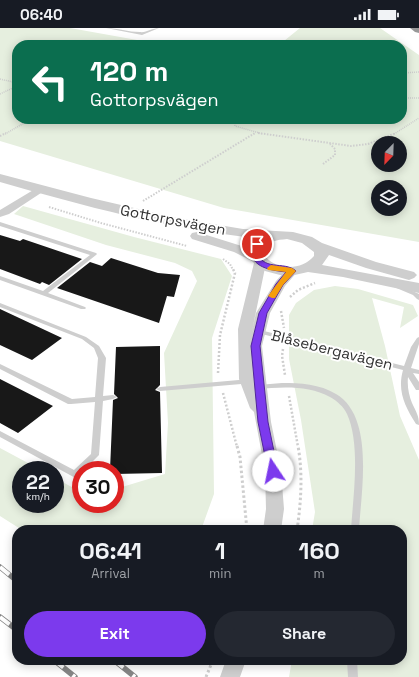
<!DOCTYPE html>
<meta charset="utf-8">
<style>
body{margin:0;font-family:"Space Grotesk",sans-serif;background:#242831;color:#f1f3f6;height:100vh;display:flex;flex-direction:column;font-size:15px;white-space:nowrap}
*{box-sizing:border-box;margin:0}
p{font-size:13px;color:#9ea1a6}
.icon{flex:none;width:22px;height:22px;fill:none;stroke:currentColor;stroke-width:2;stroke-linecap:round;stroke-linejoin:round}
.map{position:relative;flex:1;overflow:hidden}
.side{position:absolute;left:12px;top:497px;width:395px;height:140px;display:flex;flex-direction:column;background:#171b24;border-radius:16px;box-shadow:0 2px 10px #0003}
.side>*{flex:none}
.top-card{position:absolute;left:12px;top:12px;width:395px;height:84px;border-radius:16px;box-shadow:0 2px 10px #0003;background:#0b6e4f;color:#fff;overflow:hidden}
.needle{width:26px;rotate:203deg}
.fabs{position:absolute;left:371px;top:108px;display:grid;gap:8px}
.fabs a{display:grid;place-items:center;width:36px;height:36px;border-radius:50%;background:#171b24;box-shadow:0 2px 10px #0003;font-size:20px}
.speed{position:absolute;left:12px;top:433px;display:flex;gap:8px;font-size:20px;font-weight:700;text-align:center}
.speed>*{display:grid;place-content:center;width:52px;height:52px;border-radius:50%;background:#171b24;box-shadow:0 2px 10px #0003;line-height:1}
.speed small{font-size:10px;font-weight:400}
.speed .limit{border:6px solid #d22;background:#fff;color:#111}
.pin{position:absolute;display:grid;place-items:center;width:34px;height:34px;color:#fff;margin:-17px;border:2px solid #fff;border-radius:50%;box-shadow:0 1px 4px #0007}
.me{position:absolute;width:44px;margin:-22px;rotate:349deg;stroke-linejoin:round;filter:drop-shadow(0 0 3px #0008)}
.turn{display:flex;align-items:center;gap:14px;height:84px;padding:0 12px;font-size:18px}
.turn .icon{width:52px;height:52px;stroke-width:2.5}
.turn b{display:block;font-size:28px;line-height:34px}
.eta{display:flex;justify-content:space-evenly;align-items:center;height:68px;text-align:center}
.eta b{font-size:24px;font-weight:700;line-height:28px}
.button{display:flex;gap:8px;margin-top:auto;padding:8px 12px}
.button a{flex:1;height:46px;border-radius:24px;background:#7c3aed;color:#fff;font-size:16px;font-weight:700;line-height:46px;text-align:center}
.button a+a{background:#242831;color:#f1f3f6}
.status{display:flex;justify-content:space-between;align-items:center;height:28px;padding:0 20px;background:#171b24;direction:ltr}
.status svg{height:11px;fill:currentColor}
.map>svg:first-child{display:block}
.green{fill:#e6efdf;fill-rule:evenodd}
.building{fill:#181818}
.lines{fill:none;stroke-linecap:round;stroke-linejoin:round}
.path-far3{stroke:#cecece;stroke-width:1.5;stroke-dasharray:1 1;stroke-linecap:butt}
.path-far2{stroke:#cecece;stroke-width:2;stroke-dasharray:1.5 1.5;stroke-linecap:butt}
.path-far1{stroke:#cecece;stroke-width:2.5;stroke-dasharray:2 2;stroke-linecap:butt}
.path{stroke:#cecece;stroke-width:3;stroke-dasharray:2.5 2.5;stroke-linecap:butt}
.service{fill:#cecece;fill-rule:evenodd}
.minor{fill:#cecece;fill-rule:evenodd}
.tertiary{fill:#cecece;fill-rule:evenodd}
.motorway{fill:#989898;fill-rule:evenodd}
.rail-casing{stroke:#868686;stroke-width:5.5}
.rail{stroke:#fff;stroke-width:4;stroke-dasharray:12;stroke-linecap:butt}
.route{fill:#7c3aed;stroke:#51269a}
.slow{fill:#f59e0b}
.labels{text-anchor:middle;stroke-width:4;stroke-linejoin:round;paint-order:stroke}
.street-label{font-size:15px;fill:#313131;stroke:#fff}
</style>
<div class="status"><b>06:40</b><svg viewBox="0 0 49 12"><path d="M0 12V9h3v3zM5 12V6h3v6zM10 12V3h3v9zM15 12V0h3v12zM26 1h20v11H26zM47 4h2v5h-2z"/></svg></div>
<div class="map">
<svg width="419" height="649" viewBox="0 0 419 649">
<rect width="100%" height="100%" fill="#fff"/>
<path class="green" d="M0,0H70L165,17H17V91H402V17H279L300,0H380L419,27V214L224,180L0,113ZM378,115H400V137H378ZM378,159H400V181H378Z
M23,178L134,209L221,231L232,248L212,310L214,466L201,502H22L0,488V420L41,442H21V476H55V450L81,464V476H115V464L122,459L165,446L168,395L164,325L197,253L192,243L175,235L106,217L14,186Z
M335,258L358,261L413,277L418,288L400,300L404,279L372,270L385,318L400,388L419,432V649H289L292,632H402V502H312L315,484L301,392L289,331V287L296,275L314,262Z"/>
<path class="building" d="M0,207L20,213L23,211L82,231L49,257L42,254L40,256L0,241Z
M111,230L158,245L180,247L174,269L167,268L159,295L57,260L90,234L102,238Z
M0,281L62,310L32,332L0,317Z
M160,318V357L155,362L160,364L162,445L115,446V442H110L113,372L118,370L114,366L116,319Z
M0,351L53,378L18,405L0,395Z"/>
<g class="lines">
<path class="path-far3" d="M402,45L419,44
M0,51L17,55
M0,66L17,58
M402,70H419
M234,91L235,98L263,106
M5,106L31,91
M394,106L419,90"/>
<path class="path-far2" d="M258,105L351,118L368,116L396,105
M0,108L6,105
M323,136L335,127V121L330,116
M143,173L255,105
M49,179L101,195L187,218
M223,231L230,236L233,242"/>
<path class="path-far1" d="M290,269L298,262L315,255
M281,283L284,300
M283,321L282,328L285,347
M218,345L220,307L235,245L233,241
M223,365L237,419
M289,368L298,419"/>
<path class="path" d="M237,418L240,429L247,502
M297,502C301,475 303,446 298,418
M206,649L213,632"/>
<path class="service" d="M106,0C118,0 128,4 140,4C146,5 152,0 159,0L142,7Z
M0,194L96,225L97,226L96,227L48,265L85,279L86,280L85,281H81L0,252V248L43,263L90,227L0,198Z
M396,256L417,265L419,266V272L417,271L413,267L394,259L393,258Z
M0,275L86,309L99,318L106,330L103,368L113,367L117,369L113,371L103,373L99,427L84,442H81V453L0,409V403L74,442L91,426L95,374L71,376H68L0,341V336L72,371L95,369L98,330L94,320L82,311L0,279Z
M256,301L404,338L411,319L417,310L419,309V316L411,340L419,342V346L413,345L419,354V362H416L408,349C407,359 409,367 412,375C416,384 419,387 419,397L416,396C405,379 397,363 403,342L254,304L253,303L254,302Z
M250,351L254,353L253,355L160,363L156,361L160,359Z
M282,355C300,355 320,356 336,366C375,389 361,464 359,502H351C353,469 361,417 347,386C344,379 337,373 330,369C309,357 281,359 258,361L254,359L258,357Z
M347,632H357L358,649H348Z"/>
<path class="minor" d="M40,158L45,161L44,163L9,186L0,189V182Z
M260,231L264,232L266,235L252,303L256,285L276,253L288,240H296L298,243L285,258L270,285L262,318L271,394L281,443L284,481L281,502H263L266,481L265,443L254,384L250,380L239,351L238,301L254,235L256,232Z
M226,632H246L240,649H220Z"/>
<path class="tertiary" d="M0,146L91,170L177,190L243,201L293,204L312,209L322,215L376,234L414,244L417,247L414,250L409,252L366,240L329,227L322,237L419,255V265L343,249L308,244L290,248L280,247L265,243L257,238L252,233L234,224L192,211L190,208L192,205L197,204L248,220L256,210C169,201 84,178 0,154ZM287,211L302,215L314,224V228C300,245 269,242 261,221C269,213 277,212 287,211Z"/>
<path class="motorway" d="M410,0H419V5L415,4Z"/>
<g class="rail-casing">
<path id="rail" d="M0,539L17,553
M0,589L17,602
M54,632L75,649
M114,632L135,649"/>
</g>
<use href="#rail" class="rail"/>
</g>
<path class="route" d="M257,213L261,216L257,221C261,245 284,232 296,243L283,257L267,285L260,318L268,394L278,443L277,446H269L268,443L258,394L251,318L259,285L276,256L286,244C270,242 252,240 250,221L254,214Z"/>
<path class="slow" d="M271,237L292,240L296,243L283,257L275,270H272L268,268L286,244L268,242L267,240Z"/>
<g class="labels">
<g class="street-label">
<text transform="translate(173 192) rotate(11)" y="5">Gottorpsvägen</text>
<text transform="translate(332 322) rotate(14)" y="5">Blåsebergavägen</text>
</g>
</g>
</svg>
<div class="fabs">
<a><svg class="needle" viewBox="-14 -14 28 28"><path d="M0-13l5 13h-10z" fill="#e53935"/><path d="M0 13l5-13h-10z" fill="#9ea1a6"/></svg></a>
<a><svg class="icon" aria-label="layers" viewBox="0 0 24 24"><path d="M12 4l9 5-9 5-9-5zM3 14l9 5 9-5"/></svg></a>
</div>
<div class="speed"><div>22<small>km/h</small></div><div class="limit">30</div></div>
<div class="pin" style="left:257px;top:216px;background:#d93025"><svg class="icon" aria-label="arrive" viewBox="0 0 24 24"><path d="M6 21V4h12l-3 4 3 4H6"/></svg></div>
<svg class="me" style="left:273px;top:443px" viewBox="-20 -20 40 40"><circle r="19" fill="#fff"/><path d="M0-13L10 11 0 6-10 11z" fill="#7c3aed"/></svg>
<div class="top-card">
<div class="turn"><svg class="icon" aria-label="left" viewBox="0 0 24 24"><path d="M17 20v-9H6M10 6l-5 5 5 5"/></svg><div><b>120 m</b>Gottorpsvägen</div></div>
</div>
<section class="side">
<div class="eta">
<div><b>06:41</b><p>Arrival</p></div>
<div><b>1</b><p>min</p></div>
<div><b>160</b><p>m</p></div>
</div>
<div class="button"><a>Exit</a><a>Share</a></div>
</section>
</div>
